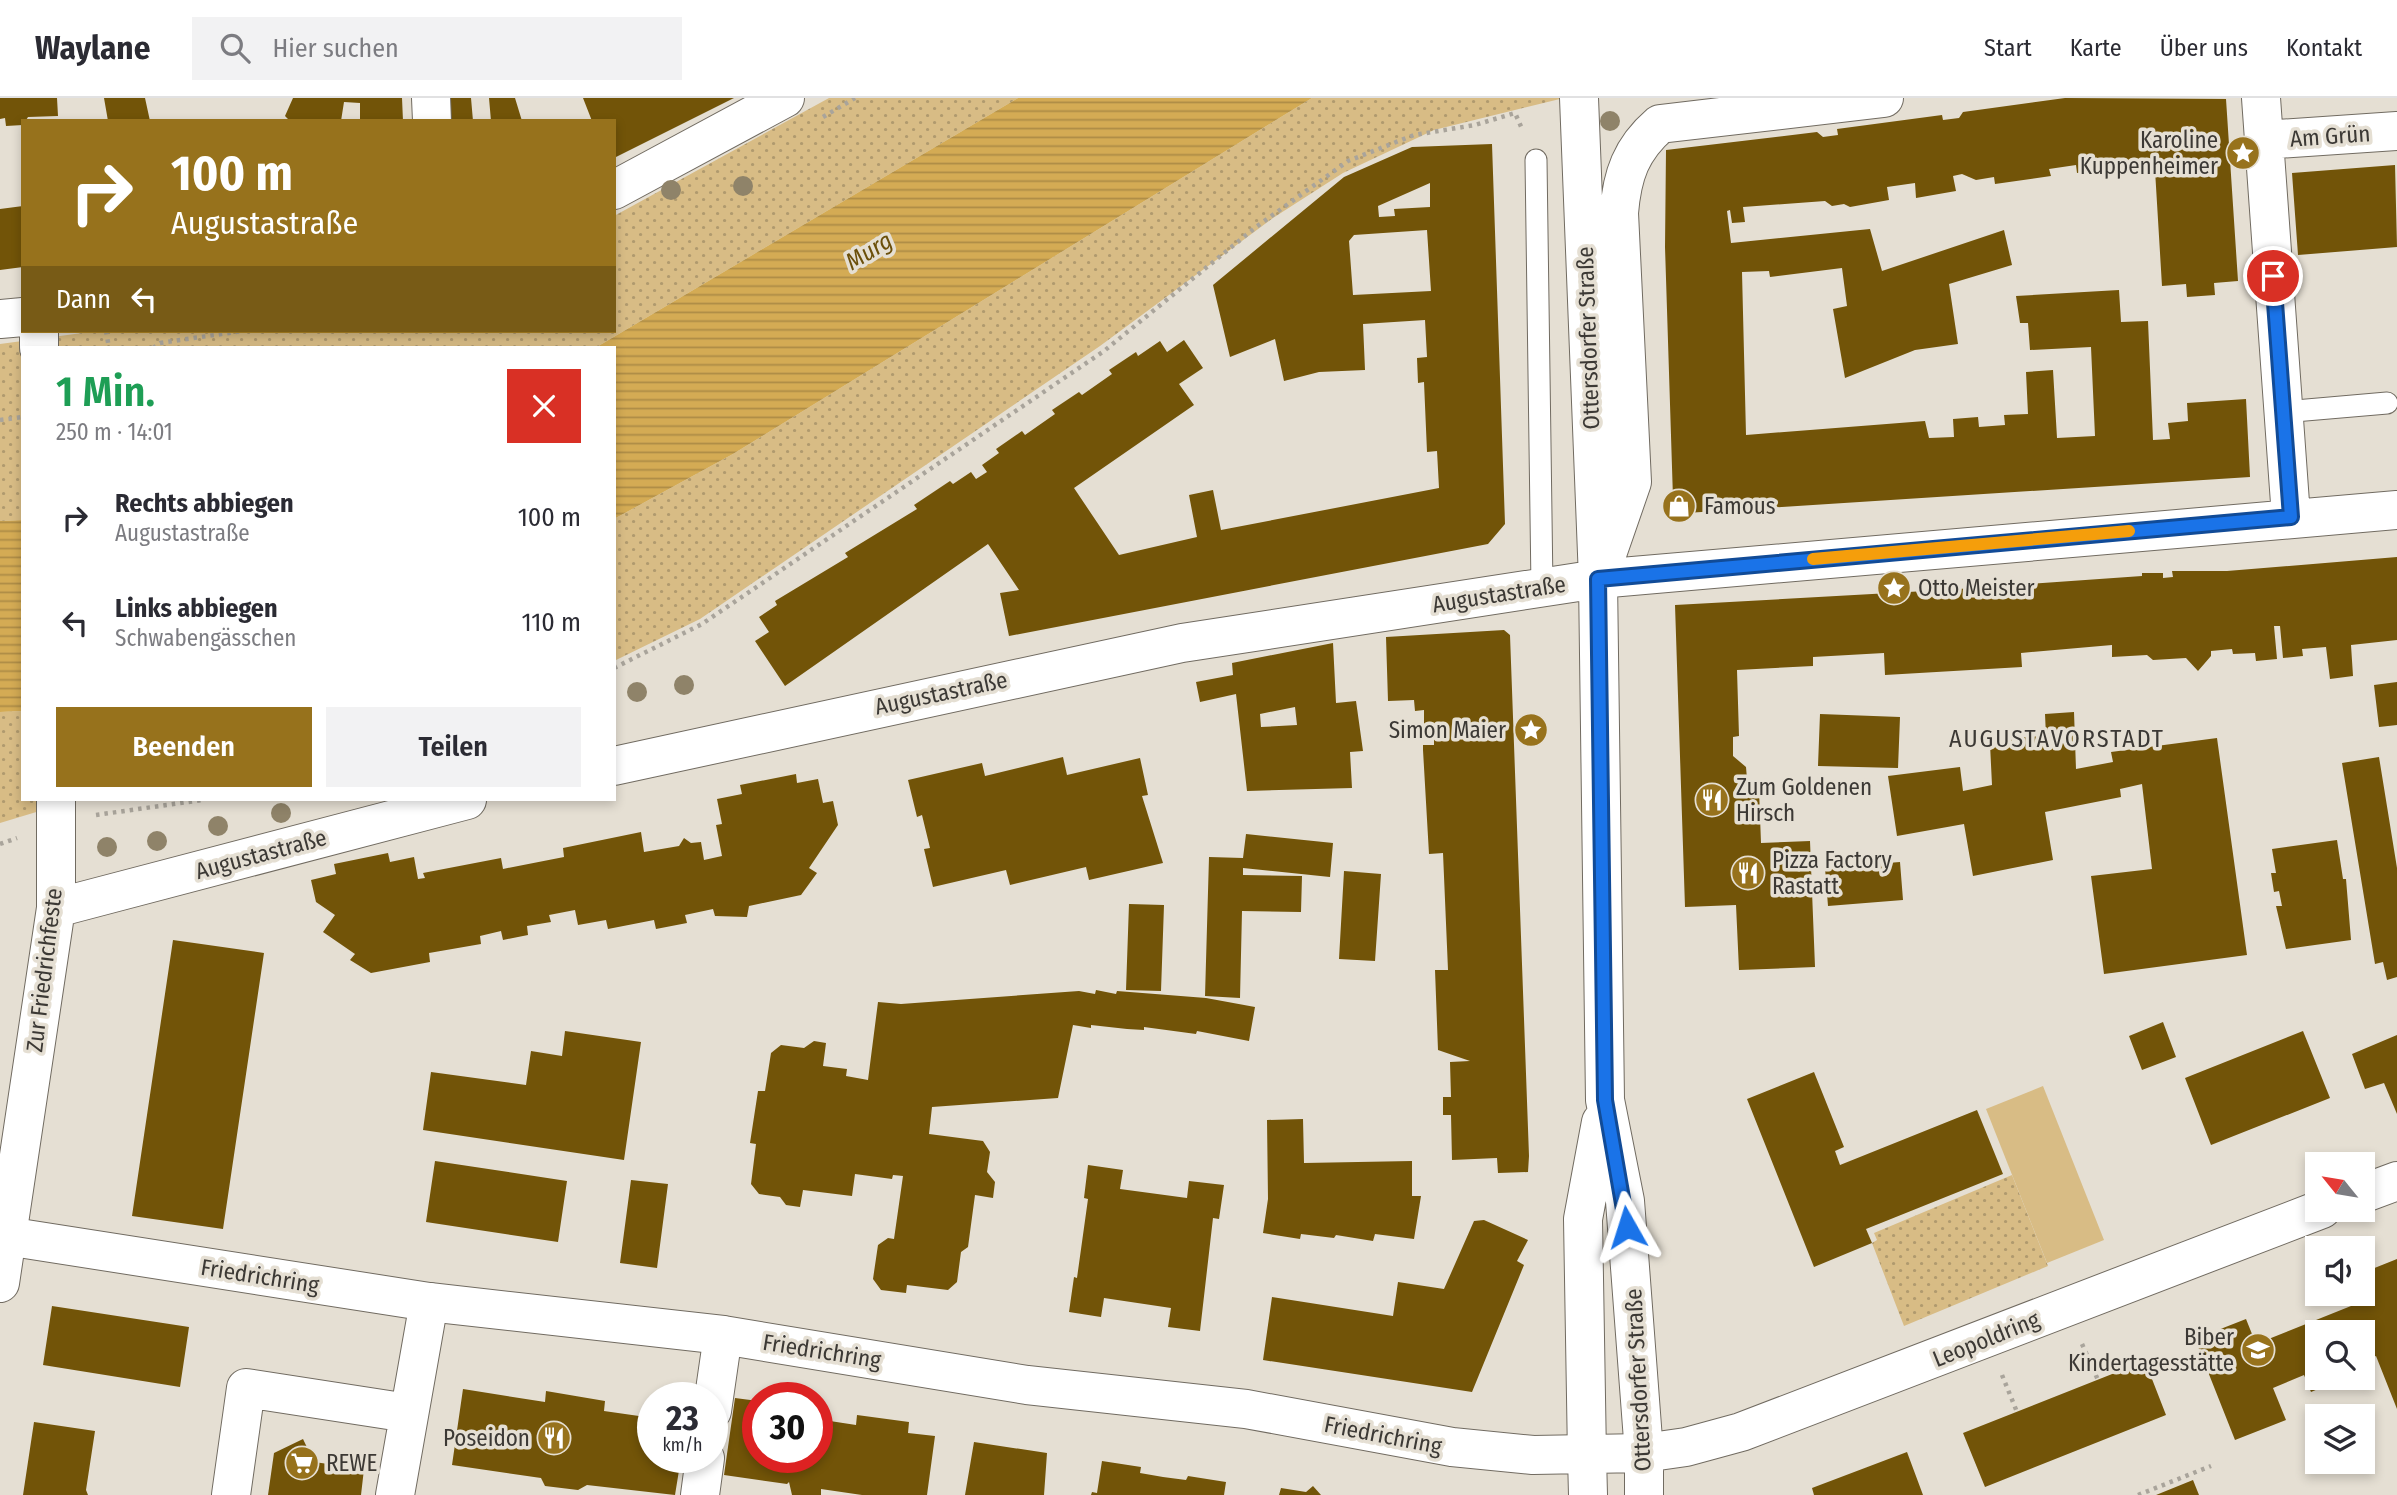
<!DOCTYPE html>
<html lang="de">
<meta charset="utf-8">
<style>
body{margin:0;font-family:"Fira Sans Condensed",sans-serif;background:#f2f2f3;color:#2b2b33;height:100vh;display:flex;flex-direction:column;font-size:26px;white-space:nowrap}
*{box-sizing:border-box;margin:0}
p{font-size:23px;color:#7c7c81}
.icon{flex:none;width:38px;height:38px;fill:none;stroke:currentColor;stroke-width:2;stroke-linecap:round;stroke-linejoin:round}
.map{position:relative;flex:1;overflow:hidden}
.sheet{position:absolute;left:21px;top:248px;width:595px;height:455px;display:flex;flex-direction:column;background:#fff;border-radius:0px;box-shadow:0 4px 10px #0003}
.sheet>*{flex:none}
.hud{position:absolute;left:21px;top:21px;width:595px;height:214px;border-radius:0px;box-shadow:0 4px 10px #0003;background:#97721c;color:#fff;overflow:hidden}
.needle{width:46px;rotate:300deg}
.controls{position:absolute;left:2305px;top:1054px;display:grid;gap:14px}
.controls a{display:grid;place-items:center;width:70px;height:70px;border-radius:0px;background:#fff;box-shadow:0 4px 10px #0003;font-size:35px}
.speed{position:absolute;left:637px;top:1284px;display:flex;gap:14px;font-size:35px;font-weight:700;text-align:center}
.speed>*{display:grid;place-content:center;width:91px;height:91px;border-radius:50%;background:#fff;box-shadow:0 4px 10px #0003;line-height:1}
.speed small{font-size:18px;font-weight:400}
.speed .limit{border:10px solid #d22;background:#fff;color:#111}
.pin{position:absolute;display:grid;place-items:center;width:60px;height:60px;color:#fff;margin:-30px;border:4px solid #fff;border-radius:50%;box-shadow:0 2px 7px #0007}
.me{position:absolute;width:77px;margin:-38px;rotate:354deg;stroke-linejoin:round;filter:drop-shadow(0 0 5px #0008)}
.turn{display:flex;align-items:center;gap:24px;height:147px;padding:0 35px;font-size:32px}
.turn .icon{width:91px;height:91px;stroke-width:2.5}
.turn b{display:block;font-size:49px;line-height:60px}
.then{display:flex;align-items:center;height:66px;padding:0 35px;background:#0003;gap:14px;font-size:26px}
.round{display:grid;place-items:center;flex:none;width:74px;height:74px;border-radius:0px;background:#f2f2f3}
.summary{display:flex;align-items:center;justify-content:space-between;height:119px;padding:0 35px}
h1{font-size:42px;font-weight:600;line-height:52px;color:#1e9e55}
.button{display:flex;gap:14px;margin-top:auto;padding:14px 35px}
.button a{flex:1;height:80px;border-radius:0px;background:#97721c;color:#fff;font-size:28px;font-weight:600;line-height:80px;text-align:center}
.button a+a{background:#f2f2f3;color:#2b2b33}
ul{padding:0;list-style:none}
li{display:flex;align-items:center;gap:21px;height:105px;padding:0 35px}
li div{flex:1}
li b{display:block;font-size:26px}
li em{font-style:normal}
header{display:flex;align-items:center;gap:42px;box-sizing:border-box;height:98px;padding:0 35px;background:#fff;border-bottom:2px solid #e1e1e2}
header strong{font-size:33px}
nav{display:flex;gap:38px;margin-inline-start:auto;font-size:24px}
.search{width:490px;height:63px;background:#f2f2f3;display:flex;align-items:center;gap:18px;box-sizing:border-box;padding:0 24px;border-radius:0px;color:#7c7c81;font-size:26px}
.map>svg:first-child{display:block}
.grass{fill:url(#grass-dots)}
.park{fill:#d8bc85}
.water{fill:url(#water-rules)}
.building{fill:#725408;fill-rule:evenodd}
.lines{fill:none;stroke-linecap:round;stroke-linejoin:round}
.lane-casing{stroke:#716b61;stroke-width:23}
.street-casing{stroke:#716b61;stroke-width:40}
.secondary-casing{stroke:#716b61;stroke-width:40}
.path{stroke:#a9a49b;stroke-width:4.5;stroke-dasharray:3.5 5;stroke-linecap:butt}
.lane{stroke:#fff;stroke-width:21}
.street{stroke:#fff;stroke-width:38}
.secondary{stroke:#fff;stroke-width:38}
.tree{fill:#8f8369}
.route-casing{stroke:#114b97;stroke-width:18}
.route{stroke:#1a73e8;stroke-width:12}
.slow{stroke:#f59e0b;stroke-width:12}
.labels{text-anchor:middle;stroke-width:7;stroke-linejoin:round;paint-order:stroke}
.street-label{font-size:23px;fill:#3c3935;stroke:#e5dfd3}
.poi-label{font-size:23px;fill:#3c3935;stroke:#e5dfd3;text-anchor:start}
.water-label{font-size:24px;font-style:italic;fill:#6b4f0a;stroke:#e5dfd3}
.neighbourhood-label{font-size:24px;letter-spacing:2px;fill:#3c3935;stroke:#e5dfd3}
</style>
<header>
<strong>Waylane</strong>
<div class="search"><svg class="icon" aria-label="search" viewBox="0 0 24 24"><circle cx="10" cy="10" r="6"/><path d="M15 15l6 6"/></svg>Hier suchen</div>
<nav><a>Start</a><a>Karte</a><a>Über uns</a><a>Kontakt</a></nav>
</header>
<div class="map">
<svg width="2397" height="1397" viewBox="0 0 2397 1397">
<defs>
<pattern id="grass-dots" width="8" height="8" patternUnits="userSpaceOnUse" patternTransform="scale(1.75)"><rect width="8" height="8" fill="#d8bc85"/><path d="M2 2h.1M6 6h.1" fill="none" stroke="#b09a6e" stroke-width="1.8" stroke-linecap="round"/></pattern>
<pattern id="water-rules" width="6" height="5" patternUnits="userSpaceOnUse" patternTransform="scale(1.75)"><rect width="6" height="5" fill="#d4ab54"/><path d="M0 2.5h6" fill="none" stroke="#ad8c46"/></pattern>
</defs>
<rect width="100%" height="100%" fill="#e5dfd3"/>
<path class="grass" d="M829,0H1018L595,250H23V422L0,423V246L97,233H614V118Z
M1312,0H1564L1434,32L1343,75L1273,120L1100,248L700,521L614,563V421L733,356Z
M23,613V702H76L0,725V614Z
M2012,1077L2048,1168L1904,1228L1872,1145L1877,1142L1874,1135Z"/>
<path class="park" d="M2043,988L2104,1142L2047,1165L1986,1011Z"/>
<path class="water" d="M1018,0H1312L733,356L614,421V250H595Z
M23,422V613L0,614V423Z"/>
<path class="building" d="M0,0H57L58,18L28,19L23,27L6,28L5,20L0,21Z
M104,0H145L150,23H108Z
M293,0H402L403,23H360V5L344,4L341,23H290L285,18Z
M444,0H471L473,23H446Z
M489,0H515L522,23H491Z
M583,0H734L614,60V23H592Z
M2065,0L2226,1L2238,183L2214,185L2215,197L2187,199L2186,186L2162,188L2155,72L2146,65L2077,75L2076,67L2049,71L2051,78L1995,86L1994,79L1976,82L1962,76L1953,78L1956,93L1916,100L1915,85L1887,89L1889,102L1850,109L1844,106L1832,108L1825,103L1743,109L1745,124L1732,125L1730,112L1727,113L1731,145L1870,131L1882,173L2004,132L2012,167L1949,186L1958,246L1915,252L1845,280L1833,211L1847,208L1842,170L1770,179L1769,173L1742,174L1746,337L1925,323L1929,340L1954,339L1953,321L1978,319L1979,329L2005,327L2004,317L2028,316L2026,274L2053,272L2057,340L2095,338L2091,249L2030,252L2028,225H2020L2016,198L2119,192L2121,224L2148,223L2153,342L2170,341L2168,325L2188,323L2187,305L2246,301L2250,379L1686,415L1683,420H1674L1670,415L1669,406L1673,400L1665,149L1666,52L1817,34L1823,39L1838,37L1837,31L1942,17L1943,22L1959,20L1963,14Z
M1492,46L1505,426L1488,446L1009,538L1000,495L1019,492L988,446L785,588L755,543L769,534L759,519L777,507L775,503L848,459L845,455L917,411L914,407L950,383L953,386L971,374L976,381L987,374L982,367L999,355L996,351L1022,333L1025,337L1055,316L1052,312L1079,294L1082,297L1112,276L1109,272L1136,254L1138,258L1160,243L1167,254L1184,242L1203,270L1179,286L1194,307L1074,390L1119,457L1197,439L1189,397L1213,392L1221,432L1439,390L1437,353L1427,354L1424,284L1418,285L1417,260L1427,259L1425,222L1363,226L1365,272L1319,274L1284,283L1275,241L1230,259L1213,187L1344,79L1412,49ZM1430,85V109L1394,111L1395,118L1379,119L1378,108ZM1427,132L1431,193L1353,197L1349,143L1354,137Z
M2395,67L2397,149L2298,157L2292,75Z
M23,108V169L0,172V111Z
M2397,459V542L2351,547L2353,578L2330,581L2326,549L2302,551L2303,558L2283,560L2280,528H2274L2277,561L2256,563L2255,555L2233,556L2232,551L2211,553V558L2198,573L2186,560L2153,562L2147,557L2112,559V547L2021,555L2022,569L1885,577L1884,555L1813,559V568L1737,572L1739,638L1733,639V658L1746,669L1748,693L1759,692L1761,745L1810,743L1815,869L1739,872L1736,807L1685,809L1675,507L1944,492L2142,478V475H2163V480L2173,479L2172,473H2227Z
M1504,532L1510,537L1529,1058L1528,1074L1498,1075L1497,1060L1452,1062L1451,1017H1443V999H1451L1450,964L1470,963L1438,952L1435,872H1448L1443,755L1429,756L1423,652V647H1434V630H1424V612L1415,613L1414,602L1388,603L1386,539Z
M1333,545L1336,605L1356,603L1363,653L1350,654L1352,690L1247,693L1236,596L1200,604L1196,584L1233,577L1232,565ZM1295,609L1297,627L1261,629L1260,616Z
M2397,584V627L2379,629L2374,587Z
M2074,614L2076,671L2113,664L2111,654L2217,640L2247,857L2104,876L2091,778L2152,771L2142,686L2120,691L2121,699L2045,714L2053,762L1973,778L1964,726L1897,738L1888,678L1960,669L1963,693L1992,687L1990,646L2009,645V640L2046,638L2045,616Z
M1820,616L1900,619L1898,670L1818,668Z
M1063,659L1067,677L1140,660L1148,697L1142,698L1163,765L1089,782L1086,769L1010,787L1006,772L933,789L924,751L930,750L922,717L917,719L908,682L982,665L985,678Z
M2379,659L2397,770V879L2387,882L2383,864L2375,866L2342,665Z
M796,676L797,685L818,681L823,705L833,703L838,727L809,770L817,775L801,797L749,808L747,819L715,818L713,811L685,817L687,825L656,831L654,822L608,831L606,822L578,827L575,812L549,817L551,824L527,828L528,837L503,842L501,833L480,838L481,846L429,855L430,864L371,875L350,862L355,856L323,834L335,817L316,804L311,782L336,776L334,766L388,755L390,764L414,759L418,781L425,780L423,775L501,760L503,771L564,759L563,750L641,734L644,754L679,748L684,740L691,745L701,744L704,762L722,758L716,727L722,726L717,701L742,696L740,687Z
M1246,736L1333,745L1330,779L1243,770V777L1302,778L1301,814L1242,813L1240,900L1205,898L1209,759L1243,760Z
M2337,742L2343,781H2346L2351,842L2286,851L2276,808H2282L2279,793L2274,794L2271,775H2276L2272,751Z
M1900,764L1903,802L1828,808L1825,770Z
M1344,773L1381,776L1375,863L1339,861Z
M1129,806L1164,807L1161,893L1126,892Z
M173,842L264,855L223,1131L132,1118Z
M1096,892L1116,896L1117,893L1206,900L1255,909L1249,943L1197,933L1196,936L1144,929V932L1127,931L1091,927V930L1073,927L1058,1000L932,1009L929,1036L983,1043L990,1054L987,1074L995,1084L993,1100L975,1097L968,1149L961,1154L957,1184L948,1192L907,1187L906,1195L881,1192L873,1181L878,1147L888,1140L894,1141L903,1078L893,1077L892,1081L855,1076L852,1098L803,1092L800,1109L786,1107L780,1099L759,1096L751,1086L756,1046L750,1045L758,993H765L771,955L781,947L804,950L814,943L826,945L823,968L847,971L846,978L868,982L878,904L901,906L1079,893L1095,896Z
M2163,924L2176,959L2142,972L2129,938Z
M565,933L641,944L624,1062L423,1032L431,974L526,987L531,953L562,958Z
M2303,933L2330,1000L2211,1047L2185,980Z
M2397,937V1016L2384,985L2365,991L2352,956Z
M1814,974L1844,1049L1835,1053L1840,1067L1977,1012L2003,1076L1866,1131L1872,1145L1814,1169L1747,1001Z
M1303,1021L1304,1065L1412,1063V1098H1421L1414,1141L1375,1136L1373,1143L1336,1137L1334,1140L1301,1136L1300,1141L1263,1135L1268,1101L1267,1022Z
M435,1063L567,1083L558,1144L426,1124Z
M1088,1067L1123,1072L1120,1091L1187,1100L1189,1083L1224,1087L1219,1121L1213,1120L1200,1233L1168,1229L1171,1210L1104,1200L1101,1219L1069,1214L1074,1179L1077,1180L1088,1101L1084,1100Z
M631,1082L668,1086L657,1170L620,1165Z
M1484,1122L1528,1142L1517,1163L1524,1167L1472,1294L1263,1262L1272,1199L1393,1218L1398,1184L1444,1191L1474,1123Z
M2397,1161V1311L2376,1258L2362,1264V1234H2317V1279H2346L2311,1294L2304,1277L2273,1290L2286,1322L2235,1342L2195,1241L2246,1221L2256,1246L2366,1202L2362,1175Z
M52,1208L189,1229L180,1289L43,1267Z
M2145,1263L2166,1317L1985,1389L1963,1335Z
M463,1291L545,1304L546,1293L605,1303L604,1313L653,1320V1360H681L675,1397L587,1387L578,1392L545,1388L541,1380L452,1367Z
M735,1300L758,1303V1360H817V1321L856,1327L857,1317L909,1324L908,1335L935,1338L927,1397H862L821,1391V1397H792L789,1384L787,1386L724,1377Z
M34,1324L95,1333L86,1392L88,1397H23Z
M303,1341L314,1364L364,1371L361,1397H268L274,1355Z
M974,1344L1047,1355L1044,1397H965Z
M1907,1354L1923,1397H1814L1812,1390Z
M1102,1363L1141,1369L1140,1375L1163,1379L1186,1382L1188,1378L1226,1384L1224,1397H1091L1092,1394L1097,1395Z
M2193,1382L2199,1397H2156Z
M1313,1388L1321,1397H1279L1281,1390L1306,1394Z"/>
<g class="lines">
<g class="lane-casing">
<path id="lane" d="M1536,62L1542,489
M2283,314L2387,305"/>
</g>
<g class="street-casing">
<path id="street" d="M431,0L432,23
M1579,0L1598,481L1605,1002L1625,1103L1644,1355
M2261,0L2291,419
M2263,42L2397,33
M614,92L785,0
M0,221L23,219
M39,233V250
M1605,462L1632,384L1619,115C1622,77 1631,51 1660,26L1884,0
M614,668L1182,545L1598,481L2397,412
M56,810L467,702
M0,1185L56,810V702
M712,1313L723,1237
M1587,1358L1583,1121L1601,1024
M231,1397L246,1290L408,1315
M395,1397L429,1204
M700,1397L705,1360"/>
</g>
<g class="secondary-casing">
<path id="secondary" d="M2362,1096L2397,1083
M0,1137L429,1204L723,1237L1027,1287L1246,1311L1452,1349L1533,1357L1644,1355L1686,1349L1741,1334L2322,1111
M1587,1358L1588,1397
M1644,1397V1355"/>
</g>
<path class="path" d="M823,19L855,0
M106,233L109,250
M153,250L160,245L242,233
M0,322L23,319
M614,570L702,526L1104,253L1256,129L1348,63L1414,37L1475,27L1515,15L1523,33
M96,717L202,702
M0,746L17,740
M2082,1246L2098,1282
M2002,1277L2017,1314
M2138,1397L2211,1368"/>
<use href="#lane" class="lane"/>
<use href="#street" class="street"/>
<use href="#secondary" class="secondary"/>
</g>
<g class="tree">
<circle cx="1610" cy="23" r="10"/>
<circle cx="743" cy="88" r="10"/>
<circle cx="671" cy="92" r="10"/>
<circle cx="684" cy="587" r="10"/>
<circle cx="637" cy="594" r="10"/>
<circle cx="281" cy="715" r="10"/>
<circle cx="218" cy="728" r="10"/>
<circle cx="157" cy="743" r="10"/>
<circle cx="107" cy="749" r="10"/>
</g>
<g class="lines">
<g class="route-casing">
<path id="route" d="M1627,1129L1605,1002L1598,481L2291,419L2273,178"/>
</g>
<use href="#route" class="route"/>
<path class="slow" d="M1813,461L2129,433"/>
</g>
<defs>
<g id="sight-disc" transform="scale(1.75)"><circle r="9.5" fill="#97721c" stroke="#e5dfd3"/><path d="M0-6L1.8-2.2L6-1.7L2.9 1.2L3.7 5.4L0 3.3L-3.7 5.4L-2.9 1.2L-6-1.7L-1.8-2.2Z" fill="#fff"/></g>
<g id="shop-disc" transform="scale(1.75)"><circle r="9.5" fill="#97721c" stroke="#e5dfd3"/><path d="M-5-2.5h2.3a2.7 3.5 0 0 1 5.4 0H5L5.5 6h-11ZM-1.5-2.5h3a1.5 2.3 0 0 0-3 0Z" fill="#fff"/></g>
<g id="restaurant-disc" transform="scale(1.75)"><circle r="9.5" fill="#97721c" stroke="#e5dfd3"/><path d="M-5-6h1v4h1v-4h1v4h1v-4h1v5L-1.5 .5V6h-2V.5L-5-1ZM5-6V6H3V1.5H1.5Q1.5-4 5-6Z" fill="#fff"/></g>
<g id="school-disc" transform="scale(1.75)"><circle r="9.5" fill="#97721c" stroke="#e5dfd3"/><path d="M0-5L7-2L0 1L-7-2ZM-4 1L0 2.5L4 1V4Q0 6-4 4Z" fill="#fff"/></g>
<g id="supermarket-disc" transform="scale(1.75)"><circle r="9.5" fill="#97721c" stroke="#e5dfd3"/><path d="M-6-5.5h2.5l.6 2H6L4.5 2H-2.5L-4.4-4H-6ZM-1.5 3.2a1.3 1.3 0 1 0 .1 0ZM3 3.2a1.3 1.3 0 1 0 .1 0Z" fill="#fff"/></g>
</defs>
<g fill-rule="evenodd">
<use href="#sight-disc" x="2243" y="55"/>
<use href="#shop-disc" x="1679" y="408"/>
<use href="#sight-disc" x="1894" y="490"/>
<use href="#sight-disc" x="1531" y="632"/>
<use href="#restaurant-disc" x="1712" y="702"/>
<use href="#restaurant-disc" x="1748" y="775"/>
<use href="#school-disc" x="2258" y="1252"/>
<use href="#restaurant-disc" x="554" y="1340"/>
<use href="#supermarket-disc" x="302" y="1365"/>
</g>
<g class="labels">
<g class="street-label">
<text transform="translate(2330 38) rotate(-4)" y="8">Am Grün</text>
<text transform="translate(1588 240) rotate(-92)" y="8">Ottersdorfer Straße</text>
<text transform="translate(1499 496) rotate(-9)" y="8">Augustastraße</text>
<text transform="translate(941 595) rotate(-12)" y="8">Augustastraße</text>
<text transform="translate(261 756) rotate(-15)" y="8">Augustastraße</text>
<text transform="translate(44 872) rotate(-83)" y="8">Zur Friedrichfeste</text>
<text transform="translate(260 1178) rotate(9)" y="8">Friedrichring</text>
<text transform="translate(1986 1241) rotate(-22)" y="8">Leopoldring</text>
<text transform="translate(822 1253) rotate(9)" y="8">Friedrichring</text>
<text transform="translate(1638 1282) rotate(-93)" y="8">Ottersdorfer Straße</text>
<text transform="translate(1383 1337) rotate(11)" y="8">Friedrichring</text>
</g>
<g class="poi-label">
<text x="2218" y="50" text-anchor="end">Karoline<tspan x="2218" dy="26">Kuppenheimer</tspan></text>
<text x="1704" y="416">Famous</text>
<text x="1918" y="498">Otto Meister</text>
<text x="1506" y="640" text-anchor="end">Simon Maier</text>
<text x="1736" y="697">Zum Goldenen<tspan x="1736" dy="26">Hirsch</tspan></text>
<text x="1772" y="770">Pizza Factory<tspan x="1772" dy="26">Rastatt</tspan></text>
<text x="2234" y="1247" text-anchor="end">Biber<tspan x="2234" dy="26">Kindertagesstätte</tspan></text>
<text x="530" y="1348" text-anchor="end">Poseidon</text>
<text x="326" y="1373">REWE</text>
</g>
<g class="water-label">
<text transform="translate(869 153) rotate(-31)" y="8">Murg</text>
</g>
<g class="neighbourhood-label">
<text x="2057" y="649">AUGUSTAVORSTADT</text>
</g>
</g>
</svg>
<div class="controls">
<a><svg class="needle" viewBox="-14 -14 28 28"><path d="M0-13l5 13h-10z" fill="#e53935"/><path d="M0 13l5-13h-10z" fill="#7c7c81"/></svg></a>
<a><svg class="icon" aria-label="sound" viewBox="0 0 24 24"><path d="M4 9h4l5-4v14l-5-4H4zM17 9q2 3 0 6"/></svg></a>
<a><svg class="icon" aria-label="search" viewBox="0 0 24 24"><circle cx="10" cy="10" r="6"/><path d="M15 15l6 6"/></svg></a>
<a><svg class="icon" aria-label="layers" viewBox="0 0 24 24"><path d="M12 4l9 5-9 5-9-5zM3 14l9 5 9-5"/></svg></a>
</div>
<div class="speed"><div>23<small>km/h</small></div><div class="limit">30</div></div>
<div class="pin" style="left:2273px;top:178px;background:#d93025"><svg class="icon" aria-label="arrive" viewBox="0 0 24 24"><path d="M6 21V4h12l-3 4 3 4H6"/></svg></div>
<svg class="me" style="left:1627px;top:1129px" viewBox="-20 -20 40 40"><path d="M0-17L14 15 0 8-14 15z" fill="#1a73e8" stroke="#fff" stroke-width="4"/></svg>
<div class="hud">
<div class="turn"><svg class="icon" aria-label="right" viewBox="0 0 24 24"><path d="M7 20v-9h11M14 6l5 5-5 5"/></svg><div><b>100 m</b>Augustastraße</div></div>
<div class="then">Dann<svg class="icon" aria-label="left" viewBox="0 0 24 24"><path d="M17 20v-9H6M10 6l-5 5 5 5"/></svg></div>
</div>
<section class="sheet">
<div class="summary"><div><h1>1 Min.</h1><p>250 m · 14:01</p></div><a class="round" style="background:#d93025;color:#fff"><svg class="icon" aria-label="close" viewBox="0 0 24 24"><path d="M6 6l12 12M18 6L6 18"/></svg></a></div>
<ul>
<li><svg class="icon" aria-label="right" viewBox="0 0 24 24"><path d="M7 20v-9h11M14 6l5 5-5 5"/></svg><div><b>Rechts abbiegen</b><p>Augustastraße</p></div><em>100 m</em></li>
<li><svg class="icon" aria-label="left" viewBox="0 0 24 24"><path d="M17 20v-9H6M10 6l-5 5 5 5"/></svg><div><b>Links abbiegen</b><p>Schwabengässchen</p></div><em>110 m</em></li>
</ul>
<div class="button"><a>Beenden</a><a>Teilen</a></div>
</section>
</div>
